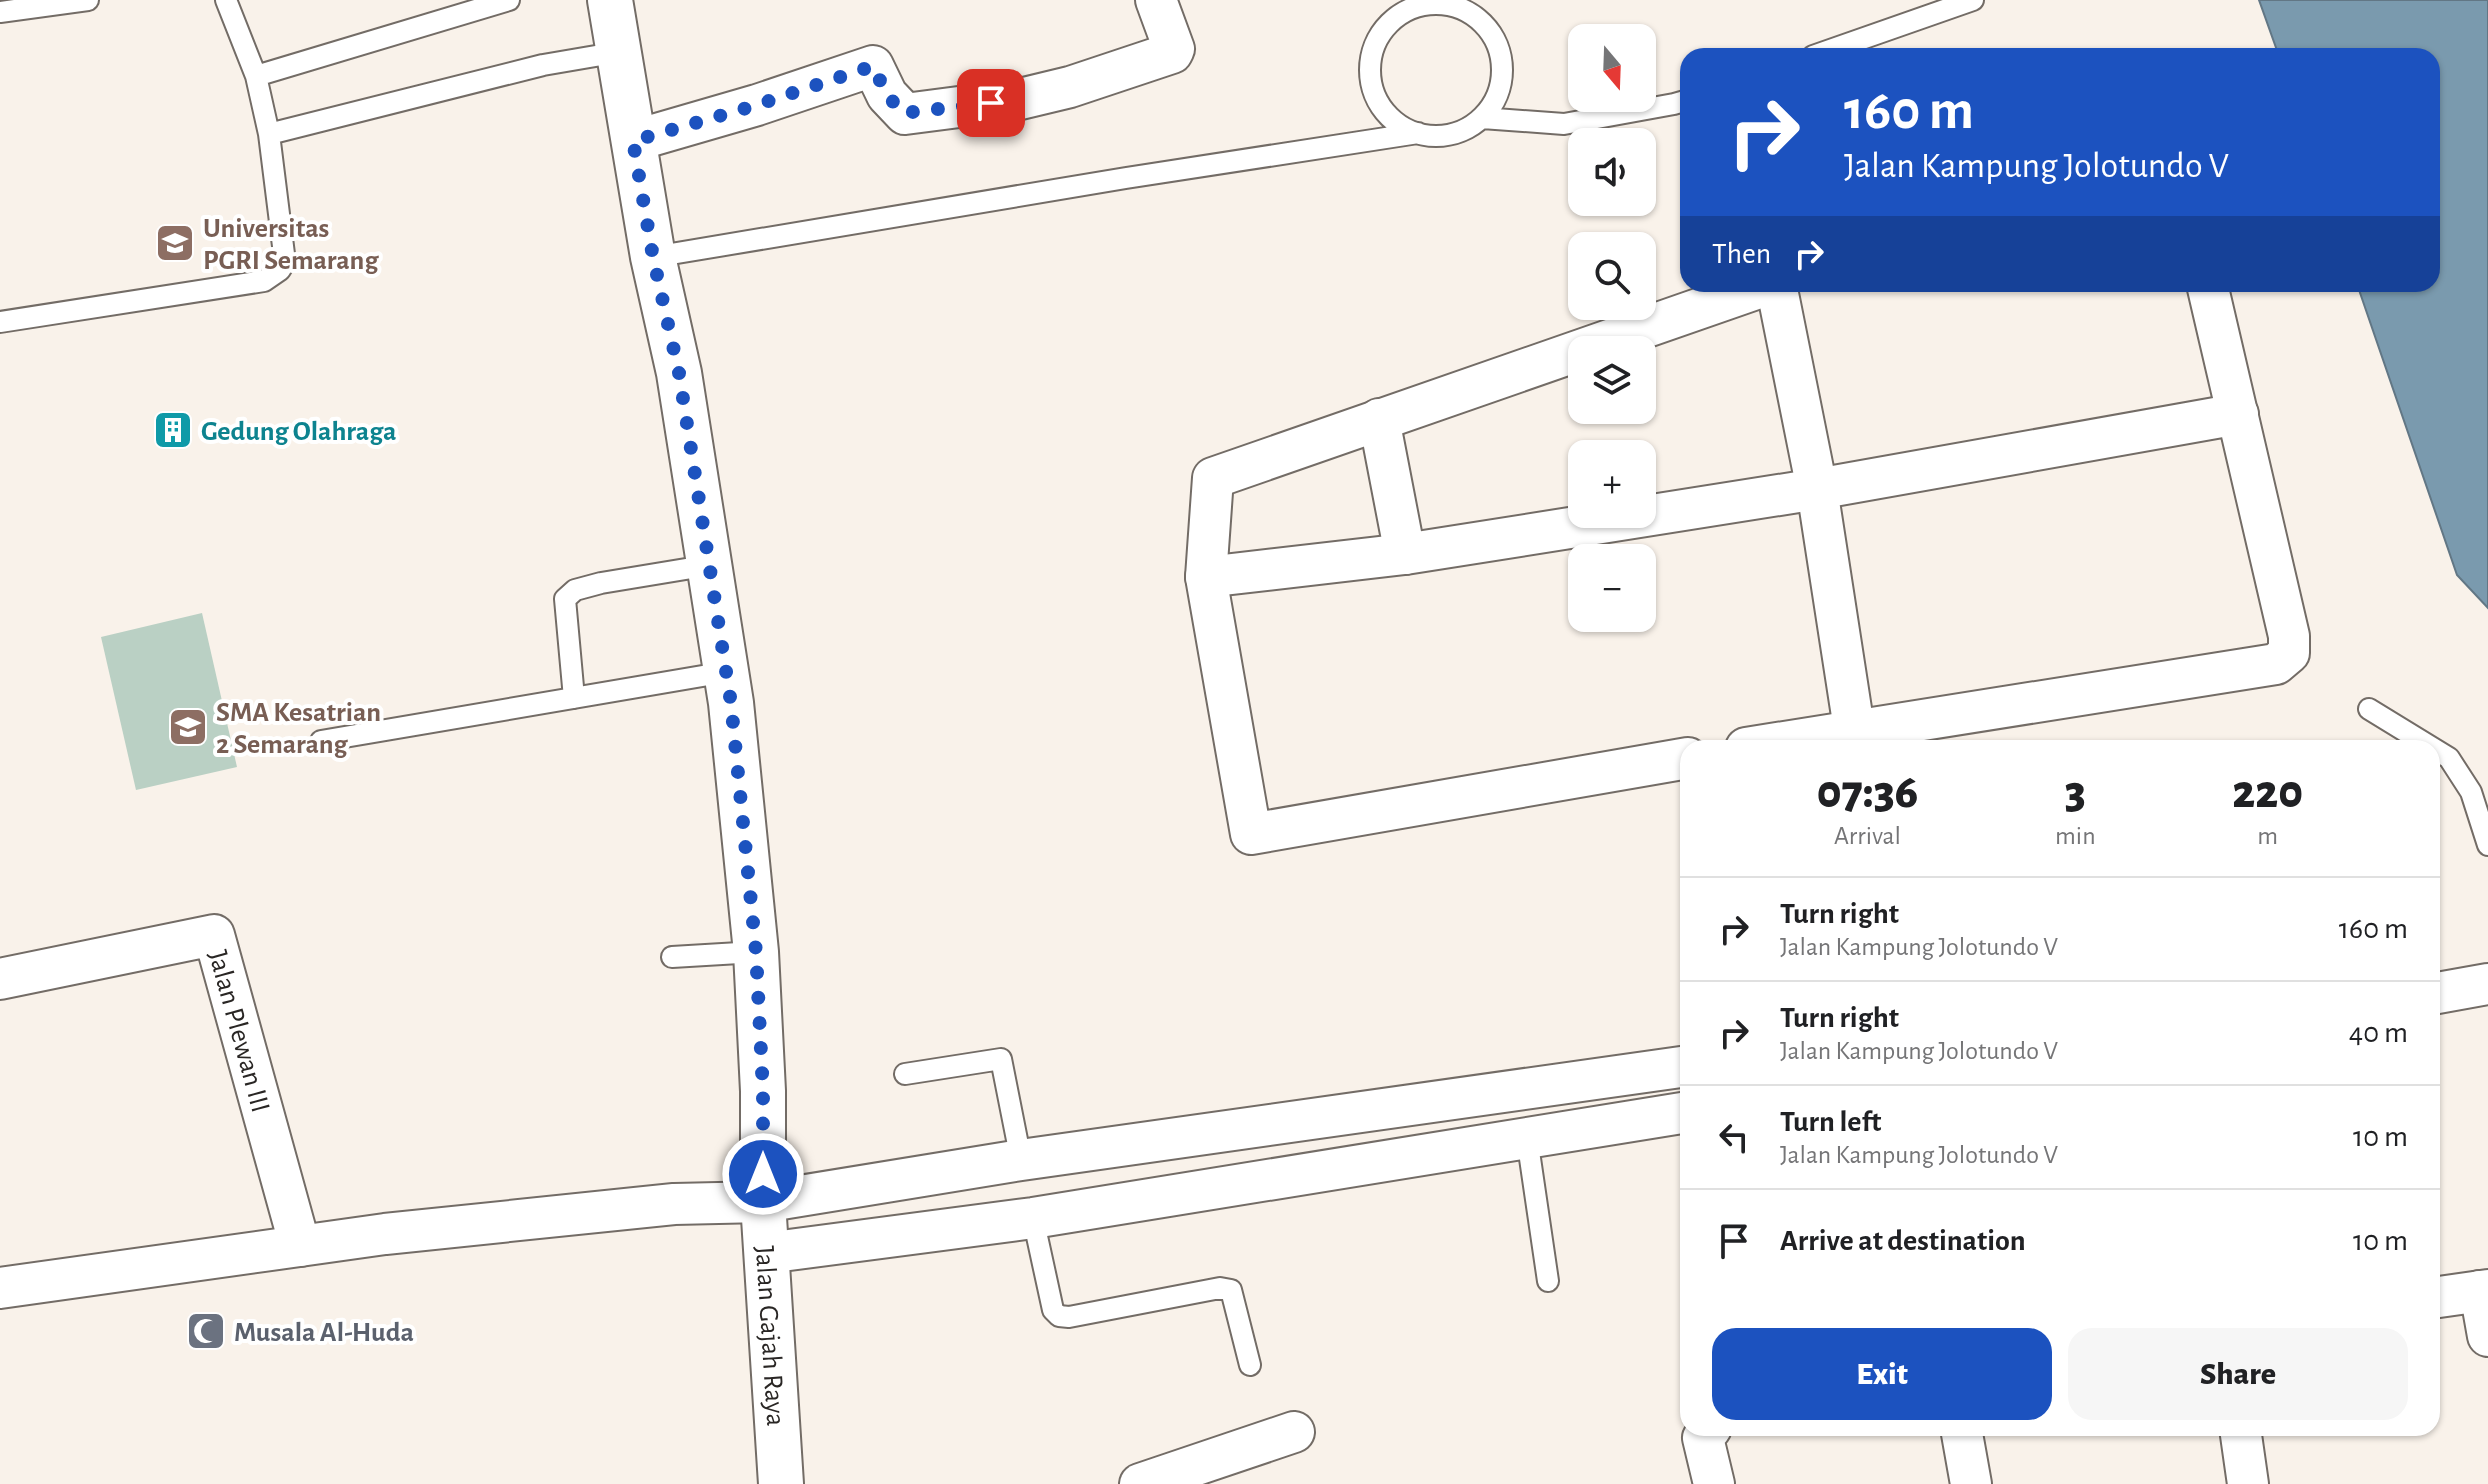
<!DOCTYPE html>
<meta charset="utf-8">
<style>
body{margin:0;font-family:"Alegreya Sans",sans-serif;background:#f6f6f6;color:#202124;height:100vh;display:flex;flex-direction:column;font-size:30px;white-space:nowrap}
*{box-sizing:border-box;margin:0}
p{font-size:26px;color:#757577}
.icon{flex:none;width:44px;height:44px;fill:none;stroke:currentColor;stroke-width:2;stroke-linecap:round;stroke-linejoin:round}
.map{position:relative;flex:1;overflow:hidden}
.details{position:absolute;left:1680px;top:740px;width:760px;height:696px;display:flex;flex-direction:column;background:#fff;border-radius:24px;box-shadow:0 2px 6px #0004}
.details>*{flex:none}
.guide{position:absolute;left:1680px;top:48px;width:760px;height:244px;border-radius:24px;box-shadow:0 2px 6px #0004;background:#1c52bf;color:#fff;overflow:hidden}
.needle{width:52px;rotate:161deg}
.buttons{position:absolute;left:1568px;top:24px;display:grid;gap:16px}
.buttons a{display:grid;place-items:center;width:88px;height:88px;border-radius:16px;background:#fff;box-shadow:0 2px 6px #0004;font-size:40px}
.pin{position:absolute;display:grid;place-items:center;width:68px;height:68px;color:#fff;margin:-34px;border-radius:16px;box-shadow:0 4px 12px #0006}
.me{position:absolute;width:88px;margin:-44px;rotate:0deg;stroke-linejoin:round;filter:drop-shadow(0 0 6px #0008)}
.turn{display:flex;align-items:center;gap:28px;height:168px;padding:0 32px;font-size:36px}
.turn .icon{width:104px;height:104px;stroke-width:2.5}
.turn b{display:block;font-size:56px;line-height:68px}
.then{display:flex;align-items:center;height:76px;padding:0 32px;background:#0003;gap:16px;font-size:30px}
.eta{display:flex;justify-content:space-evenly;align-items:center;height:136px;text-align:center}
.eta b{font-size:48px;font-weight:800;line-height:56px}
.button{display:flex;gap:16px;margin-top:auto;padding:16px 32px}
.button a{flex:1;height:92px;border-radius:24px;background:#1c52bf;color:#fff;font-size:32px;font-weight:800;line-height:92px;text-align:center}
.button a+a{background:#f6f6f6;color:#202124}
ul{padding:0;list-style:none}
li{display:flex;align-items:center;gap:24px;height:104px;padding:0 32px;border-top:2px solid #e0e0e0}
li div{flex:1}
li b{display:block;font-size:30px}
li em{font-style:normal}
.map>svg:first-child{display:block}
.green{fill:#bad0c4}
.water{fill:#7a9aae;stroke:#627785;stroke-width:2}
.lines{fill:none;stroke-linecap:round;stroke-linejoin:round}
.lane-casing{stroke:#736c66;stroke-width:24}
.street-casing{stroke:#736c66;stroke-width:44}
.secondary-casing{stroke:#736c66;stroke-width:48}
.lane{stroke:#fff;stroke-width:20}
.street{stroke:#fff;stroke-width:40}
.secondary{stroke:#fff;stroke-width:44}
.route{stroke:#1c52bf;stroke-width:14;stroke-dasharray:0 25.2}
.labels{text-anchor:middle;stroke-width:8;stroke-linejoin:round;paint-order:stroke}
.education-label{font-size:28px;font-weight:bold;fill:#785e54;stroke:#fff;text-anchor:start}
.culture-label{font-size:28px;font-weight:bold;fill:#0d838f;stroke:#fff;text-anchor:start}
.street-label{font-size:28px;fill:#292624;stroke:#fff}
.worship-label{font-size:28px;font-weight:bold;fill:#5b616d;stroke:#fff;text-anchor:start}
</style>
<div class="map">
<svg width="2488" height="1484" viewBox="0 0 2488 1484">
<rect width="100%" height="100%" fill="#f9f2ea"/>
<path class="green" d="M202,613L237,767L136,790L101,637Z"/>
<path class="water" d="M2259,0H2488V608L2457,575L2357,284H2432V56H2279Z"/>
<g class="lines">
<g class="lane-casing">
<path id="lane" d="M1370 70a66 66 0 1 1 132 0a66 66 0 1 1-132 0Z
M0,12L88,0
M1813,56L1973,0
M256,76L509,0
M1482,118L1564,124L1674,104L1688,100
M269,134L543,65L619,52
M653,257L1126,178L1418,133
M0,322L264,281L280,270L285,262L269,134L256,76L226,0
M574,698L565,599L575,590L601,583L710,565
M2369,709L2449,758L2471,792L2488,845
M321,741L726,672
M672,957L756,952
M905,1074L1001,1059L1021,1160
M1527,1138L1548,1281
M1033,1218L1053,1310L1059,1316L1069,1317L1220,1288L1231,1290L1250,1365"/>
</g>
<g class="street-casing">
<g id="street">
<path d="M633,141L757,105L873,66L887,95L905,114L1020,99L1070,87L1172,53L1174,49L1156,0"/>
<path d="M1776,284L1817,489L1857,748"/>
<path d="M1379,419L1405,554"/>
<path d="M1206,577L1405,554L1817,489L2238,414"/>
<path d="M1746,748L2276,664L2289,653V636L2207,284"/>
<path d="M1688,758L1251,834L1206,577L1213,478L1770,284"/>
<path id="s1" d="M0,979L214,935L300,1246"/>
<path d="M2432,994L2488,984"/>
<path d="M766,1253L1033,1218L1688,1112"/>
<path d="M0,1288L385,1234L674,1204L763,1202L1021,1160L1688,1066"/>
<path d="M2480,1291L2488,1336"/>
<path d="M2432,1298L2488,1290"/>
<path d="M1711,1428L1703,1438L1714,1484"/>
<path d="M1961,1428L1971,1484"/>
<path d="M2240,1428L2248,1484"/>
<path d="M1140,1484L1294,1432"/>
</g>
</g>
<g class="secondary-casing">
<g id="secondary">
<path id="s2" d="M610,0L653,257L679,373L731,703L756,952L763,1091V1202L781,1484"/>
</g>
</g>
<use href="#lane" class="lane"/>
<use href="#street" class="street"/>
<use href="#secondary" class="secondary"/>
</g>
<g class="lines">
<path class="route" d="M763,1174V1091L756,952L731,703L679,373L653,257L633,141L757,105L873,66L887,95L903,113L991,103"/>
</g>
<defs>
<g id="university-square" transform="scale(2)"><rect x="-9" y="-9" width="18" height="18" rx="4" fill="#8d6e63" stroke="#fff"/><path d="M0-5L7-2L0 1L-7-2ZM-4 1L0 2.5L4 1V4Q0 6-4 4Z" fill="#fff"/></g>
<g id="building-square" transform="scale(2)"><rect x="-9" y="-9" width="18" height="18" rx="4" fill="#0f9aa8" stroke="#fff"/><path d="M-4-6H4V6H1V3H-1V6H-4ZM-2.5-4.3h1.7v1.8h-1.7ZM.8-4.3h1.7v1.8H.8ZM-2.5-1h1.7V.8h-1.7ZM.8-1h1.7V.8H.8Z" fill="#fff"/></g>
<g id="school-square" transform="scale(2)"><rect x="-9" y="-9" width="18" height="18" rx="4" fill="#8d6e63" stroke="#fff"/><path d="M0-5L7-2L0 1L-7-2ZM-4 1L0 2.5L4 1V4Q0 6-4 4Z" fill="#fff"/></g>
<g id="mosque-square" transform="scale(2)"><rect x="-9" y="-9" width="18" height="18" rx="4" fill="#6b7280" stroke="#fff"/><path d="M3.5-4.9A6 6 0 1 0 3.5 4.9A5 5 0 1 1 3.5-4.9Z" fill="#fff"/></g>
</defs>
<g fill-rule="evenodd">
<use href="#university-square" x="175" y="243"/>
<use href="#building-square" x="173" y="430"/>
<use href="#school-square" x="188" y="727"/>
<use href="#mosque-square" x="206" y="1331"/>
</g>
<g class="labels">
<g class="education-label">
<text x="203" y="237">Universitas<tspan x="203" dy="32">PGRI Semarang</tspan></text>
<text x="216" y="721">SMA Kesatrian<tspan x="216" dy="32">2 Semarang</tspan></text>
</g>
<g class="culture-label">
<text x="201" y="440">Gedung Olahraga</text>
</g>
<g class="street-label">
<text dy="10" stroke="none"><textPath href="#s1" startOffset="318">Jalan Plewan III</textPath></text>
<text dy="10" stroke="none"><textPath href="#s2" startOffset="1348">Jalan Gajah Raya</textPath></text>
</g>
<g class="worship-label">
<text x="234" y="1341">Musala Al-Huda</text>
</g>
</g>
</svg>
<div class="buttons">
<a><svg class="needle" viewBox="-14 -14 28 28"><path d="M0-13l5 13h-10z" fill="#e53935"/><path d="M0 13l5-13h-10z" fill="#757577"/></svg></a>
<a><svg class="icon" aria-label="sound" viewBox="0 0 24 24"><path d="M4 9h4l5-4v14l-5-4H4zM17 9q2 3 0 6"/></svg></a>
<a><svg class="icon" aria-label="search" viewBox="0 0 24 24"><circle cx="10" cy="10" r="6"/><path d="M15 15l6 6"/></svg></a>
<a><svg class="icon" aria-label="layers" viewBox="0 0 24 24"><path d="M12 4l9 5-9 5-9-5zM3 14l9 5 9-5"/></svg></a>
<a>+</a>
<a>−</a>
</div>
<div class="pin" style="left:991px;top:103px;background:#d93025"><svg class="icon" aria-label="arrive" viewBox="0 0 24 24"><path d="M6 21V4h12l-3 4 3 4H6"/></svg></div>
<svg class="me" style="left:763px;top:1174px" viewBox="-20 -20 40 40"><circle r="17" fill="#1c52bf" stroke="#fff" stroke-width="3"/><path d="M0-11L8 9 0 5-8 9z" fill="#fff"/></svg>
<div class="guide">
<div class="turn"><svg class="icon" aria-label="right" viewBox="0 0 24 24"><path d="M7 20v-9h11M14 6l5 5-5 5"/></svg><div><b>160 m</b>Jalan Kampung Jolotundo V</div></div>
<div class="then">Then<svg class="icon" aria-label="right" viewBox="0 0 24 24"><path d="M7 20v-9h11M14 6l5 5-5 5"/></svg></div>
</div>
<section class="details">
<div class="eta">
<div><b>07:36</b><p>Arrival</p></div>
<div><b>3</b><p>min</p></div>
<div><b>220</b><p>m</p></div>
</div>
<ul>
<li><svg class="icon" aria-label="right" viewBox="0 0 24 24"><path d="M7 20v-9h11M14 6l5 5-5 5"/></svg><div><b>Turn right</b><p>Jalan Kampung Jolotundo V</p></div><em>160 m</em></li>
<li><svg class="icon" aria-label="right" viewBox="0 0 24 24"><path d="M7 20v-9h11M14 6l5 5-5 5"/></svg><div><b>Turn right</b><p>Jalan Kampung Jolotundo V</p></div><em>40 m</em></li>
<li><svg class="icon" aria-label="left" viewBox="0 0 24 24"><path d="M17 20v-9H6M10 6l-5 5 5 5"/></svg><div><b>Turn left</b><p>Jalan Kampung Jolotundo V</p></div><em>10 m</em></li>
<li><svg class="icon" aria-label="arrive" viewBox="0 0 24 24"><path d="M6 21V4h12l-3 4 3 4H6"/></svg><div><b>Arrive at destination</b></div><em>10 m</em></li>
</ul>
<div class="button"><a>Exit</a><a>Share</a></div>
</section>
</div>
